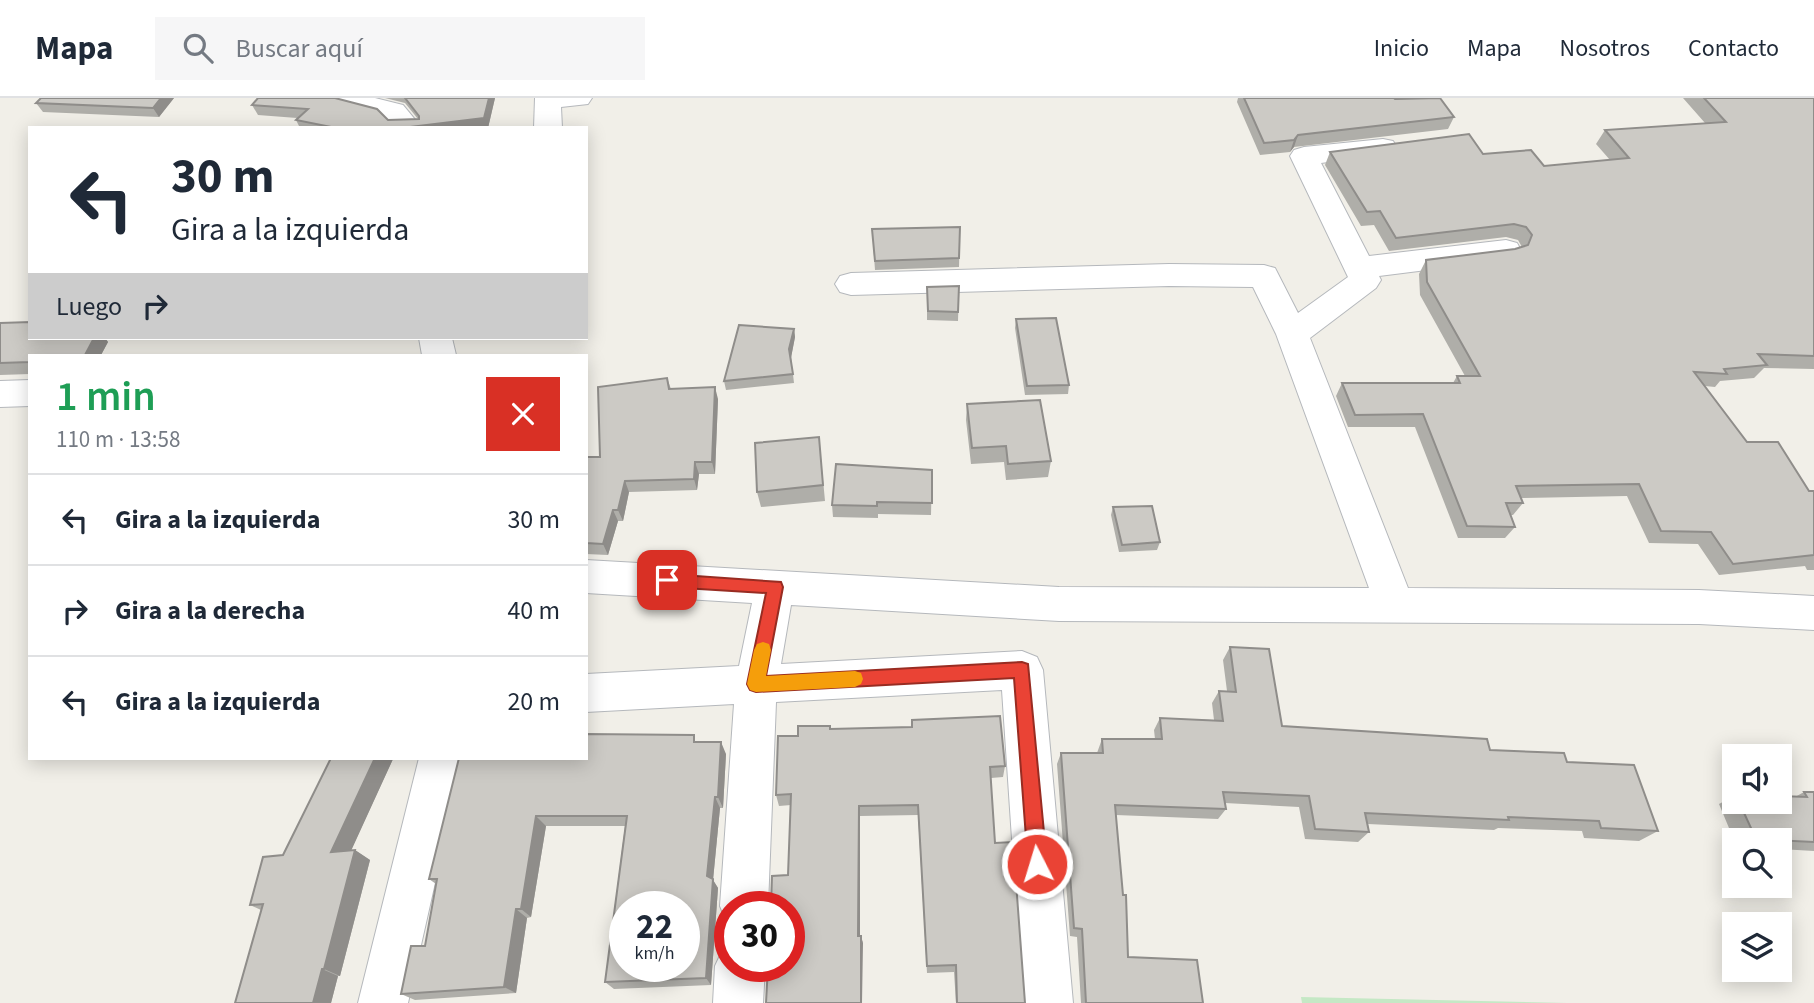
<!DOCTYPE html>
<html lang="es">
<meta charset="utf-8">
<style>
body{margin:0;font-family:"Source Sans 3",sans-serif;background:#f6f6f7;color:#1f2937;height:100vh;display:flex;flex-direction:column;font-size:26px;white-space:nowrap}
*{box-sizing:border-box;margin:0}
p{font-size:23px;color:#747a83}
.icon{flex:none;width:38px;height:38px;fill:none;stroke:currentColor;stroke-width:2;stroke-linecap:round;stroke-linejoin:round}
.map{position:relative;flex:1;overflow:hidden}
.details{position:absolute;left:28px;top:256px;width:560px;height:406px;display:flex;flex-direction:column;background:#fff;border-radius:0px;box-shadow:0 4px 18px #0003}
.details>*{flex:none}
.hud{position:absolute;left:28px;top:28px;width:560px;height:214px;border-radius:0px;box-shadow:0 4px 18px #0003;background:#fff;color:#1f2937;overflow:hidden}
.fabs{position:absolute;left:1722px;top:646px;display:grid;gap:14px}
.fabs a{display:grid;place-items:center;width:70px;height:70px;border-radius:0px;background:#fff;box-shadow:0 4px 18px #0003;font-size:35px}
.speed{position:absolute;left:609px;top:793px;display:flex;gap:14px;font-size:35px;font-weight:700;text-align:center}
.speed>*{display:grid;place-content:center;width:91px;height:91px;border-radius:50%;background:#fff;box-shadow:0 4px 18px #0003;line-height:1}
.speed small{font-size:18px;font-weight:400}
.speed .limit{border:10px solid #d22;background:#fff;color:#111}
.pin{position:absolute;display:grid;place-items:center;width:60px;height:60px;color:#fff;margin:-30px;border-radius:14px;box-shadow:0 4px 10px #0006}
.me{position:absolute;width:77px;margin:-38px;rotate:355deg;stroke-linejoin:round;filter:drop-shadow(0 0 5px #0008)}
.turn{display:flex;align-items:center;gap:24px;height:147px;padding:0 28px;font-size:32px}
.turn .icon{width:91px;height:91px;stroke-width:2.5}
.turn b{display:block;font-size:49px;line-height:60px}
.then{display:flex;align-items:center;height:66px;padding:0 28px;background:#0003;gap:14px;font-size:26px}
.round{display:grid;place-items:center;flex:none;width:74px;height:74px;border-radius:0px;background:#f6f6f7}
.headline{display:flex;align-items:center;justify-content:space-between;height:119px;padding:0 28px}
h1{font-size:42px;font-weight:600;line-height:52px;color:#1e9e55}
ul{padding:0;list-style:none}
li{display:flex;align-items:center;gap:21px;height:91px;padding:0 28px;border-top:2px solid #e0e1e3}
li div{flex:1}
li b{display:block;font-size:26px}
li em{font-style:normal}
header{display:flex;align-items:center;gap:42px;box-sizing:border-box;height:98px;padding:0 35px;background:#fff;border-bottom:2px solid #e0e1e3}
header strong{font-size:33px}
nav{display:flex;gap:38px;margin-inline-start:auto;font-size:24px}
.search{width:490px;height:63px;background:#f6f6f7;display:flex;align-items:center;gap:18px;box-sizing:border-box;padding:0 24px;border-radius:0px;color:#747a83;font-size:26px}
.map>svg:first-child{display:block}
.green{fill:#c5e8c5}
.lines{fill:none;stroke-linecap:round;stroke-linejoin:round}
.minor-casing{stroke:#b5b8bc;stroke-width:2}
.minor{fill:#fff;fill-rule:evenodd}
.wall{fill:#afaea9}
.shaded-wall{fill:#8f8d8a}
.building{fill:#cccac5;stroke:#8f8d8a;stroke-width:2;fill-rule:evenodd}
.route{fill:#ea4335;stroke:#982c22;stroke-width:2}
.slow{fill:#f59e0b}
</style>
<header>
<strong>Mapa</strong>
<div class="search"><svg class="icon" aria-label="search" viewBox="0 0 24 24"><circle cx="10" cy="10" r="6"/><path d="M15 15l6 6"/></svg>Buscar aquí</div>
<nav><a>Inicio</a><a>Mapa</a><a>Nosotros</a><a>Contacto</a></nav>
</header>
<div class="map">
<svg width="1814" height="905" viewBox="0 0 1814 905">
<rect width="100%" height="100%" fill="#f1efe8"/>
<path class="green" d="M1301,899L1567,905H1302Z"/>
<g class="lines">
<g class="minor-casing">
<path id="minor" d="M330,0H375L403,7L422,30H393L383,19L334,6Z
M535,0H592L588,6L561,9L562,30H534Z
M1383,41L1393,43L1397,49L1393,55L1321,65L1369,158L1506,142L1517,145L1521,152L1517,159L1506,162L1379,178L1381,182L1376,190L1310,240L1408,490L1699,492L1814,498V532L1699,526L1059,523L791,507L781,566L1022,553L1037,559L1043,572L1073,905H1023L1002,592L776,604L768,808H730V826L727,825L720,808L734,606L586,614V576L739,568L752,505L586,495V462L1059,489L1369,490L1276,236L1253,189L1169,188L851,197L840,194L835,186L840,178L851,175L1169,166L1264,167L1275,170L1298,215L1348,179L1290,58L1294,52L1304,49Z
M419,240H452L456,257H422Z
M30,282V308L0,309V283Z
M419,660H463L408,905H358Z
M730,848V868H765L763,905H713L715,868L723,851Z"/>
</g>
<use href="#minor" class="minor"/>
</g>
<path class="wall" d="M174,0L159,19L43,14L36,5Z
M258,0L388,22L418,21L405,5L385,0H495L488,30H300L296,22L297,20L258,17L252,7Z
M1238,0H1394L1454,19L1448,31L1294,49L1290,54L1260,57L1237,4Z
M1683,0H1814V271L1764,270L1754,280L1720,283L1715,289L1705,288L1747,344L1809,393H1814V472H1807L1805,468L1719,477L1698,446L1649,445L1627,398L1521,400L1523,405L1513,417H1511L1515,429L1505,440H1458L1415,329H1348L1336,298L1342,285H1453L1457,278H1465L1420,197L1419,176L1426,162L1515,151L1522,149L1518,142L1506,139L1389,153L1374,127L1361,128L1325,67L1330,54L1483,56L1544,68L1610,62L1596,46L1605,32L1705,25Z
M960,129L959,169L875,172L872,131Z
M959,188L958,223L927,222V189Z
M1016,221L1069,287L1068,296L1025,297L1015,230Z
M0,225L30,240H105L108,244L101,257H30V276L0,277Z
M794,231L795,239L791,259L794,285L726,292L724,283Z
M667,280L671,291L718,301L715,376H699L697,392L629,394L623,423H618L608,457L586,456V359H600Z
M967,306L1051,363L1048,379L1006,382L1004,364L971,366L966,322Z
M819,339L825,403L761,409L757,394Z
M932,372L931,417L878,416V420L833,419L832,407Z
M1113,409L1160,444L1157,452L1119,454L1111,417Z
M1230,549L1282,628L1490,652L1567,664L1658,733L1639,743L1584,740L1582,733L1498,730L1494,732L1368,726L1369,734L1358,744L1305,741L1299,709L1225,705L1226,711L1218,721L1116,717L1128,859L1203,905H1081L1077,839L1070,838L1057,666L1061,655H1097L1102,641H1155L1154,632L1160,620L1214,622L1212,605L1219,593H1227L1223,562Z
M831,631L1005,668L1003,679L991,680L995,745L1025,905H956L954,874L927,875L918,717L860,718V838L863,845L788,777L791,707L779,708L776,697L798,638Z
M697,644L726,656L723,710H720L713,782L718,790L711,887L614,891L605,884L625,728H546L531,819L527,820L516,895L415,902L401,896L425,848L436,786L429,781L459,660Z
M331,660H392L393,661L351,752H355L370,762L340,878H338L331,905L261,812L250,807L283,757Z
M1804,694H1814V753L1780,751V742H1734L1719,706L1734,698V704H1780L1795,699Z"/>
<path class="shaded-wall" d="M161,0H174L159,19L153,10Z
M489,0H495L488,30H402Z
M1298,37L1294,49L1290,54L1294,42Z
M794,231L795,239L791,260L789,251Z
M94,240H105L108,244L101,257H85Z
M715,289L718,301L715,376L712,364Z
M695,364L699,376L697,392L694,381Z
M625,383L629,394L623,423L618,412Z
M613,412L618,423L608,457L603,446Z
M721,644L726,656L723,710L718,699Z
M375,660H392L393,661L346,764L331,754Z
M715,699L720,710L713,782L718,790L711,887L706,880L707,778Z
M859,708L860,718V846L858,838Z
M536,718L546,728L531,819L521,811Z
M355,752L370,762L340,878L324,871Z
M516,811L527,820L516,895L504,889Z
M861,838L863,845L862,905H861Z
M322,871L338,878L331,905H313Z"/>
<path class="building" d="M41,0H161L153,10L36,5Z
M258,0H335L377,11L388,22L419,21V18L405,0H489L484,20L402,30H336L296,22L308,11L252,7Z
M1244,0H1394L1395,1L1440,0L1454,19L1298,37L1294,42L1264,45Z
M1704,0H1814V258L1758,256L1767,267L1724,271L1727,276L1694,274L1747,344H1778L1809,393H1814V457L1733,466L1711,434L1661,433L1639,386L1516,388L1523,405H1506L1515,429L1467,428L1423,316L1355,317L1342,285H1460L1457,278H1480L1427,184L1426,162L1515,151L1528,147L1532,137L1526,129L1514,126L1396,140L1380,113L1367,114L1330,54L1469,36L1483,56L1531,52L1544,68L1629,60L1605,32L1726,24Z
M960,129L959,160L875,163L872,131Z
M959,188L958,214L928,213L927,189Z
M1056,220L1069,287L1027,288L1016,221Z
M30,224V240H94L85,257H30V264L0,265V225Z
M739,227L794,231L789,251L793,276L724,283Z
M667,280L669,291L715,289L712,364H695L694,381L625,383L618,412H613L603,446L586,445V359H600L598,289Z
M1040,302L1051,363L1008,366L1006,348L972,350L967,306Z
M819,339L823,387L757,394L755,345Z
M836,366L932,372V405L877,404V408L832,407Z
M1152,408L1160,444L1122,447L1113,409Z
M1230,549L1269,551L1282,628L1487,641L1490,652L1564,655L1567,664L1634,667L1658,733L1601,730L1599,723L1508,719L1509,722L1365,715L1369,734L1315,731L1309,698L1223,694L1226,711L1115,707L1123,797H1126L1128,859L1197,862L1203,905H1086L1082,831L1074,830L1061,655H1103L1102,641H1162L1160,620L1223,623L1219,593L1236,594Z
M1000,618L1005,668L990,669L995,745L1013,744L1025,905H957L956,867L927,868L918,707L859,708L858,838H861V905H766L768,868H789V808H771L772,778L788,777L791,696L776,697L778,638H798V628H830V631L912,629V622Z
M586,636L694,637V644H721L718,699H715L707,778L713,781L706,880L605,884L627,718H536L521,811H516L504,889L401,896L411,848H425L437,781H429L459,660H586ZM625,808H684V868H625Z
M331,660H375L331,754L355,752L324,871H322L313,905H235L263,806L250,807L263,759L283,757Z
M1804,694H1814V744L1756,741L1739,704H1780V698L1807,699Z"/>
<path class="route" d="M667,476L781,484L783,489L766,578L1022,564L1028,566L1047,766L1044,773L1037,776L1030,773L1028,766L1014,580L756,594L750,592L747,586L766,495L667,489L662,487L659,482L662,478Z"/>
<path class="slow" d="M763,544L769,546L771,552L766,578L855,573L861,575L863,581L861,586L855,589L756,594L750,592L747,586L754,552L757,546Z"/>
</svg>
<div class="fabs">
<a><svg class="icon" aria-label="sound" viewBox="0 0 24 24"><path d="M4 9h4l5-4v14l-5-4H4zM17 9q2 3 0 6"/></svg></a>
<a><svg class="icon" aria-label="search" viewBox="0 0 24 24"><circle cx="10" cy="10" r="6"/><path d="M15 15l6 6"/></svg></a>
<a><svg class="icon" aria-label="layers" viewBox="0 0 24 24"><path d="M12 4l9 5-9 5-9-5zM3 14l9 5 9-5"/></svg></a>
</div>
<div class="speed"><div>22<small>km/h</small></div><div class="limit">30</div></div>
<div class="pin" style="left:667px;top:482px;background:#d93025"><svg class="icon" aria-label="arrive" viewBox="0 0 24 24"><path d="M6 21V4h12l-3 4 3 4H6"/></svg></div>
<svg class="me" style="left:1037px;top:766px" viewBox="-20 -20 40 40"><circle r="17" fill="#ea4335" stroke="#fff" stroke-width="3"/><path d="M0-11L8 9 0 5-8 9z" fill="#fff"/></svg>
<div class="hud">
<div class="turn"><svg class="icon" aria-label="left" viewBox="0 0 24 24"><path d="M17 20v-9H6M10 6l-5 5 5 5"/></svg><div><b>30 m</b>Gira a la izquierda</div></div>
<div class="then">Luego<svg class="icon" aria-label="right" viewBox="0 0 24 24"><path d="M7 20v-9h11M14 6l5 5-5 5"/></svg></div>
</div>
<section class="details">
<div class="headline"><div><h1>1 min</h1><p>110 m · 13:58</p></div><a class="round" style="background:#d93025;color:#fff"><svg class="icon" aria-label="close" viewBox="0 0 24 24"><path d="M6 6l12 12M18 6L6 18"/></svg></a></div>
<ul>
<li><svg class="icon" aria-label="left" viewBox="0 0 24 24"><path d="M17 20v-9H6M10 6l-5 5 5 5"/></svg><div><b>Gira a la izquierda</b></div><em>30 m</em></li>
<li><svg class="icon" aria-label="right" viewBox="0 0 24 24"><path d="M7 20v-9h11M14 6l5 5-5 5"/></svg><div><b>Gira a la derecha</b></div><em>40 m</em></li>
<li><svg class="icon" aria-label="left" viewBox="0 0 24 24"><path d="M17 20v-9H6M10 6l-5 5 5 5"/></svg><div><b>Gira a la izquierda</b></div><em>20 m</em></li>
</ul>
</section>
</div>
